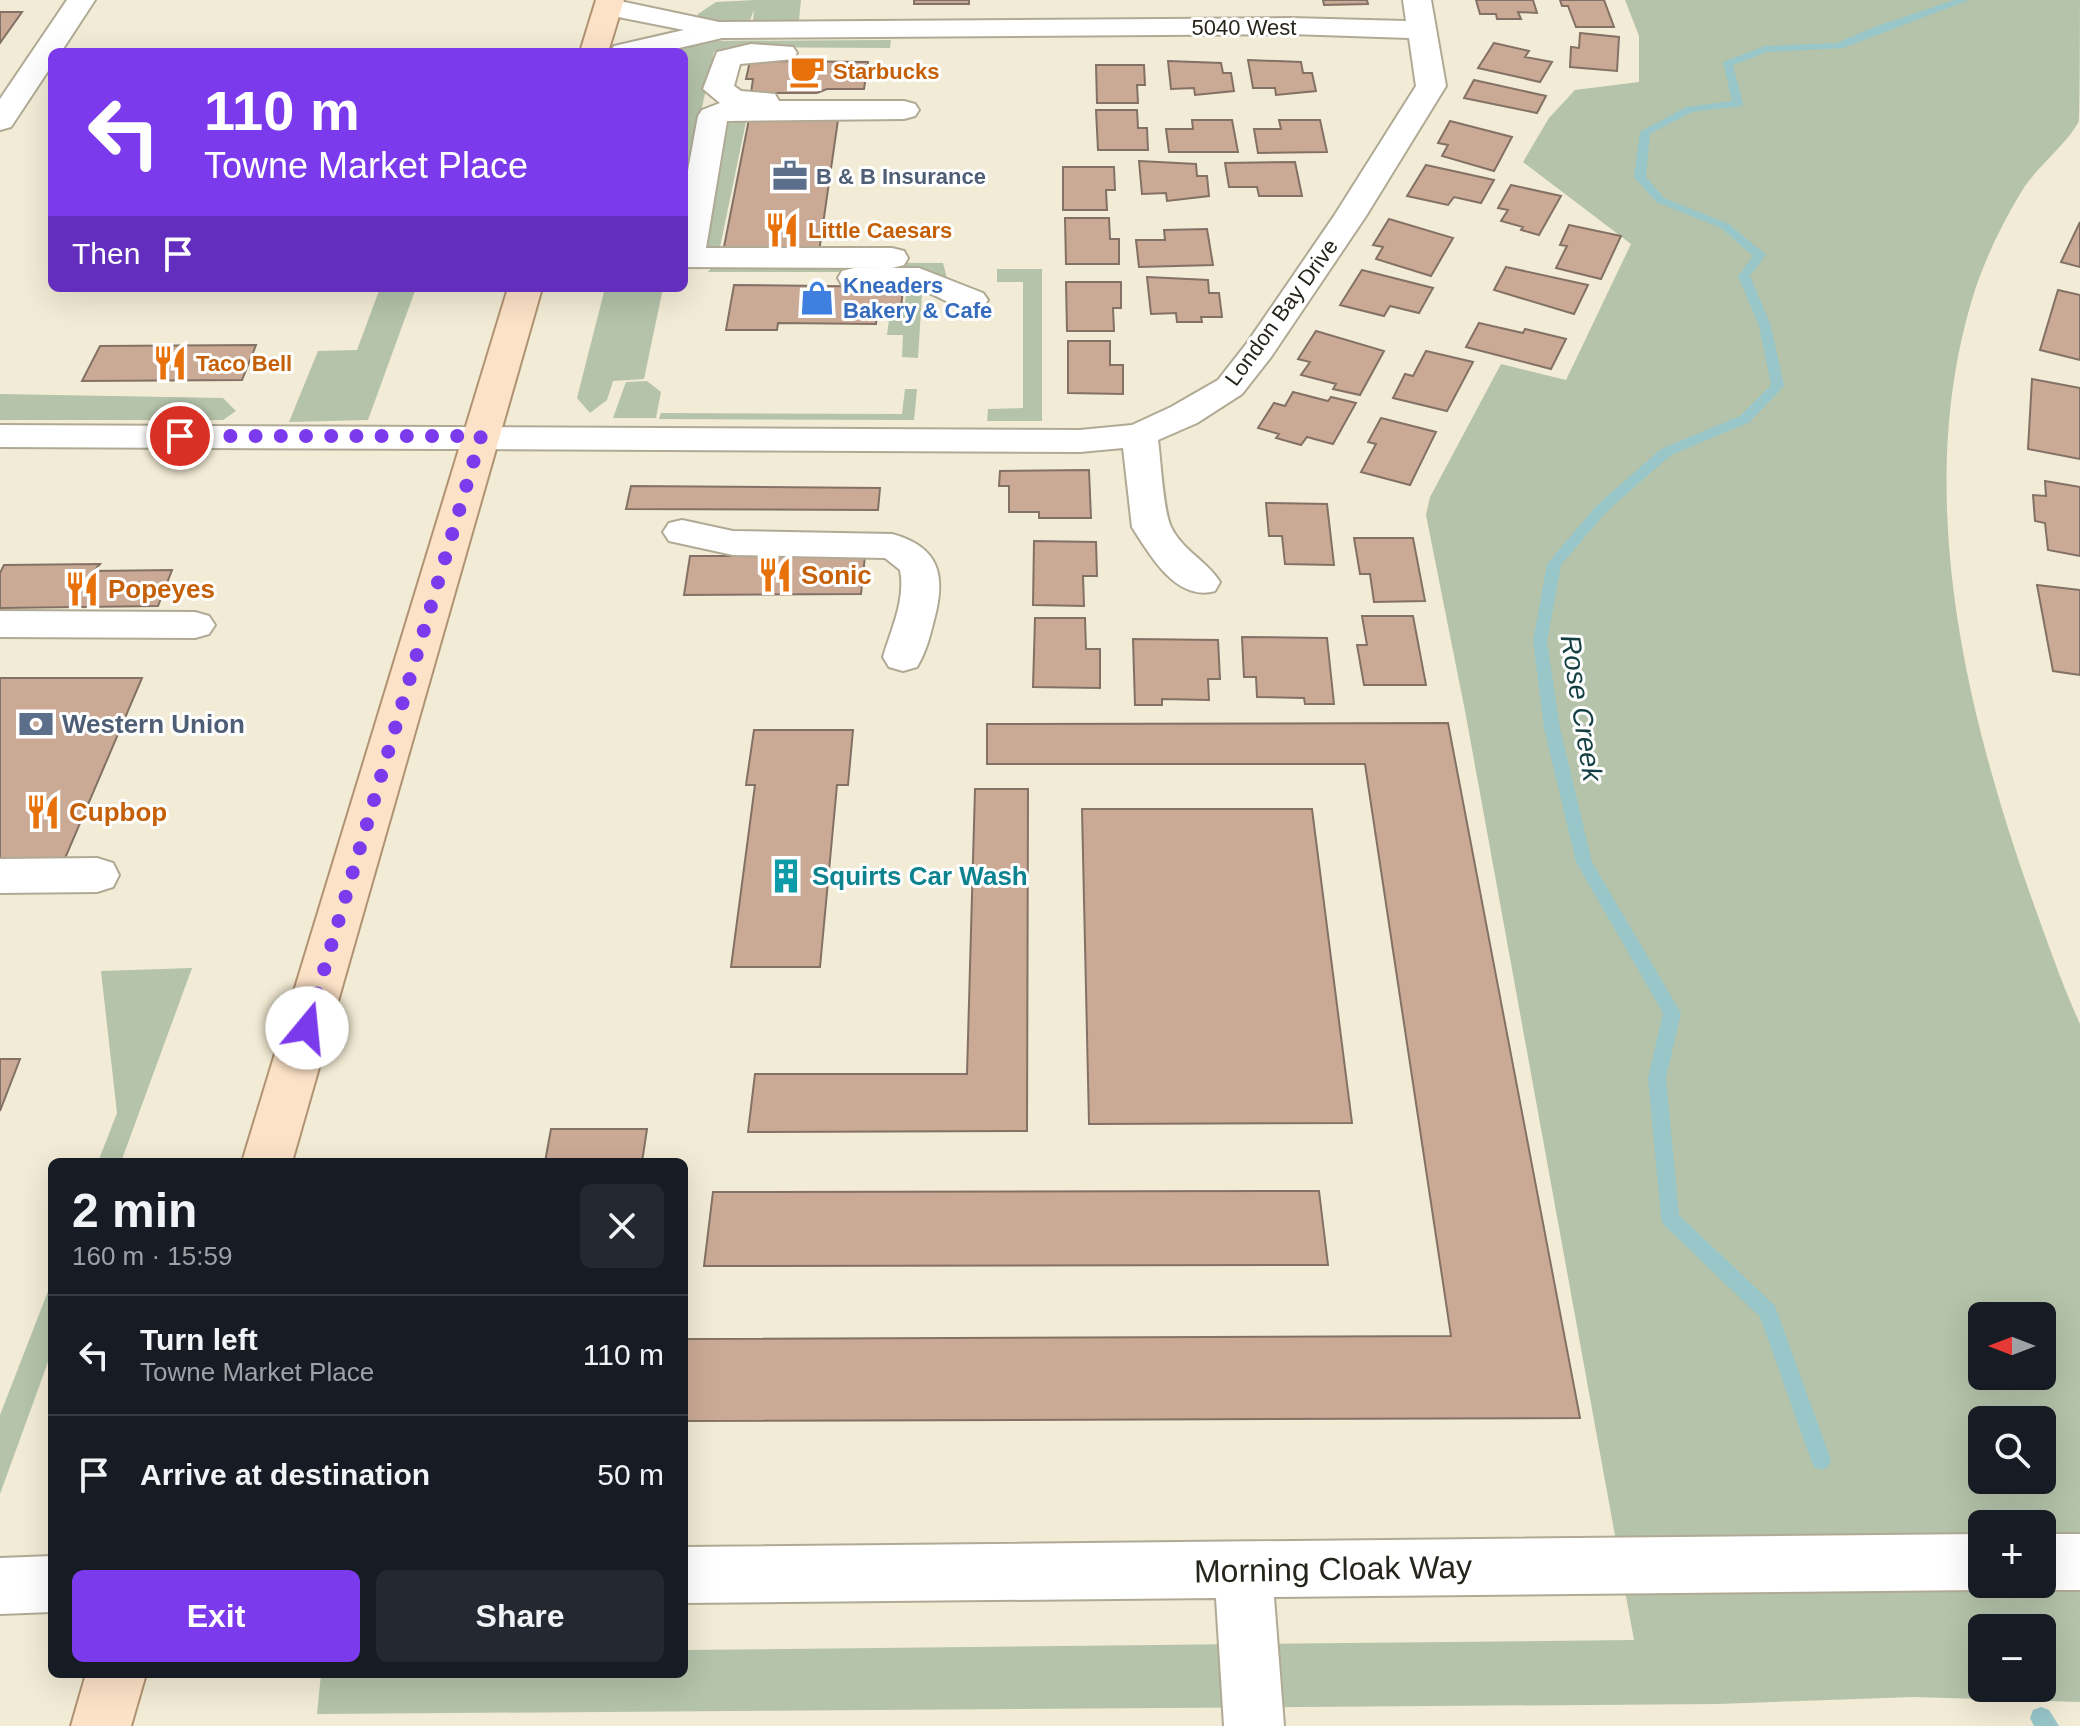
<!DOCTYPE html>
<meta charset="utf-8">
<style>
body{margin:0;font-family:Helvetica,sans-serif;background:#242831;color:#f1f3f6;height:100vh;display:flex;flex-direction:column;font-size:30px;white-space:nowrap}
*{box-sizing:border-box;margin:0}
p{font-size:26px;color:#9ea1a6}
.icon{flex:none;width:44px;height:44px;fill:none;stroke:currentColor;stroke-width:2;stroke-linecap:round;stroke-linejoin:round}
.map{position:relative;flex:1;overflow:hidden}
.sheet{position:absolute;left:48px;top:1158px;width:640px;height:520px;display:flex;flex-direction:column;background:#171b24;border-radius:12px;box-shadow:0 8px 32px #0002}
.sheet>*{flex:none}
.guide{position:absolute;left:48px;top:48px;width:640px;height:244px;border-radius:12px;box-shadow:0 8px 32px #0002;background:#7c3aed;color:#fff;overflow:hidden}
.needle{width:52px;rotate:270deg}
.tools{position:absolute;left:1968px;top:1302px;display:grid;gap:16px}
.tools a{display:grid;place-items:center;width:88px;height:88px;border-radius:12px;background:#171b24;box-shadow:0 8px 32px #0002;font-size:40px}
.pin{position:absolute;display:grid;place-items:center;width:68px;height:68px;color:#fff;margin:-34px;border:4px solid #fff;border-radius:50%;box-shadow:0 2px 8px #0007}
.me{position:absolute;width:88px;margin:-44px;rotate:17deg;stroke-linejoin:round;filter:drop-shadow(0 0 6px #0008)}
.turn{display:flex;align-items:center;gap:28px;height:168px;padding:0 24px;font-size:36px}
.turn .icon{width:104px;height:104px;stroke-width:2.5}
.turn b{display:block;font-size:56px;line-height:68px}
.then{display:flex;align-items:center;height:76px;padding:0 24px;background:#0003;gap:16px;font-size:30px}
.round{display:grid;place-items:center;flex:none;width:84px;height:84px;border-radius:12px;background:#242831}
.head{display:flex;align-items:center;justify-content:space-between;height:136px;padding:0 24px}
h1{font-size:48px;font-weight:700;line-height:60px}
.primary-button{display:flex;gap:16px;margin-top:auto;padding:16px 24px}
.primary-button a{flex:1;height:92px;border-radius:12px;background:#7c3aed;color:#fff;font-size:32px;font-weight:700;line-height:92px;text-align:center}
.primary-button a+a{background:#242831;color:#f1f3f6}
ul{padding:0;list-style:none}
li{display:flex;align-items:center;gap:24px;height:120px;padding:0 24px;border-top:2px solid #363941}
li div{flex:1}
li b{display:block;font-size:30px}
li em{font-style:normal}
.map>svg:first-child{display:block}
.green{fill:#b4c3aa;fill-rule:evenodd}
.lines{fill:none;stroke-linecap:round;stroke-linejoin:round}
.stream{fill:#98c6c9;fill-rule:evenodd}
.building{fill:#cbaa95;stroke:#837165;stroke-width:2}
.minor-casing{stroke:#b0aa95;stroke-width:4}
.major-casing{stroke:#b09372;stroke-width:4}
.minor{fill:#fff;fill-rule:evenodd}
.major{fill:#fce2c7;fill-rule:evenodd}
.route{stroke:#7c3aed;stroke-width:14;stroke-dasharray:0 25.2}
.labels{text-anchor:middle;stroke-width:6;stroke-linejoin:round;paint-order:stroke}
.far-street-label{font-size:22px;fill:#27241c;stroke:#fff}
.far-food-label{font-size:22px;font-weight:bold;fill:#c56008;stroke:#fff;text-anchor:start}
.far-service-label{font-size:22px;font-weight:bold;fill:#4e5e75;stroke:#fff;text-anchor:start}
.far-shop-label{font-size:22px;font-weight:bold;fill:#366cbe;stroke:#fff;text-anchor:start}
.food-label{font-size:26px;font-weight:bold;fill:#c56008;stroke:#fff;text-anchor:start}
.service-label{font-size:26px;font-weight:bold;fill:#4e5e75;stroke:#fff;text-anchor:start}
.culture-label{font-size:26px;font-weight:bold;fill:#0d838f;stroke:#fff;text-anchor:start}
.water-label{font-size:28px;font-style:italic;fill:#143f42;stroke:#fff}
.near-street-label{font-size:32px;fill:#27241c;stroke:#fff}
</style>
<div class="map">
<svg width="2080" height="1726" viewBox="0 0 2080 1726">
<rect width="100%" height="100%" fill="#f2ebd5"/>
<path class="green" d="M756,0H801L799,20L753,21L754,10L750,20H698V14L716,2Z
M1625,0H2080C2080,17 2080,112 2079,121C2069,141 2039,166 2025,186C2005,218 1987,254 1975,290C1912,486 1964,706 2030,894C2046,938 2061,982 2080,1024V1702L1913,1697L1717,1704L317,1714L321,1674H684V1650L1634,1640L1466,716L1426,515L1430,497L1501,364L1566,380L1631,244L1523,162L1549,118L1575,90L1639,82V36ZM1982,1316H2042V1376H1982ZM1982,1420H2042V1480H1982ZM1982,1524H2042V1584H1982ZM1982,1628H2042V1688H1982Z
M891,40L890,48L729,47L714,52L684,190V52H665L666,48L685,41Z
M747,117L719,252L700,248L718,127L736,118Z
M717,262L943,263L947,278L925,272H708Z
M997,269H1042V421H987L988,409L1023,408V282H997Z
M907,286L922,294L918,358L902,357L903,335H887L890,312L904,311Z
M380,288H416L368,420L289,422L318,351L357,350Z
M605,288H663L644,379L613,381L607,400L590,413L577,398Z
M647,381L661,392L656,418H613L626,382Z
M905,389H917L914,420L659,419L661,413L902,414Z
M0,394L223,398L236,411L223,420H0Z
M192,968L121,1162H98L117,1113L101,971Z
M52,1281V1351L0,1494V1415Z"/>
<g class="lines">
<path class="stream" d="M1954,0H1969L1843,48L1767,52L1733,65L1743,104L1742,106L1692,112L1650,134L1646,177L1664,198L1729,224L1766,255L1750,276L1771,326L1784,386L1750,422L1671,455L1607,511L1561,565L1547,641L1560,728L1592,862L1681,1013L1666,1078L1679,1215L1775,1306L1831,1460L1828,1467L1821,1470L1814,1467L1811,1460L1760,1317L1663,1224L1661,1218L1648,1078L1663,1013L1576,862L1544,728L1533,641L1547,564L1597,505L1661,449L1740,416L1771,385L1759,326L1738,276L1753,256L1721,228L1656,202L1634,177L1640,132L1686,107L1732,101L1723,62L1765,46L1837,43L1877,26Z
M2041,1707L2049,1710L2059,1726H2034L2030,1718L2033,1710Z"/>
</g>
<path class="building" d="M914,0H969V4H914Z
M1323,0H1367L1368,4L1324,5Z
M1476,0H1533L1537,13L1518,12L1521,19H1497L1496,14H1480Z
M1560,0H1604L1614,27H1576L1568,6H1562Z
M0,12H22L0,43Z
M1580,33L1619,37L1617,71L1570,67L1571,47L1579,48Z
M1494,43L1529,51L1525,57L1552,62L1540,82L1478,68Z
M1248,60L1301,62L1303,73H1312L1316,91L1276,95L1275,88H1253Z
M750,61L868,62L864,89H827L817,93H751L753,79H746Z
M1168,61L1221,63L1223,73H1231L1234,91L1195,95L1194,88L1171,89Z
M1096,65H1144L1145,85H1137L1138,103H1097Z
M1474,80L1546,96L1537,113L1464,98Z
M1096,110H1137L1138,128H1147L1148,150H1098Z
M749,119L838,120L819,252H723Z
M1192,120H1232L1238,152H1169L1166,129H1193Z
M1279,120H1320L1327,152L1258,153L1254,129H1281Z
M1450,121L1512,137L1494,171L1442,156L1448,145L1438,143Z
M1139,161L1196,164L1197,176H1207L1209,196L1167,201L1166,193L1142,194Z
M1295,162L1302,196H1259L1257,187H1229L1225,163Z
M1426,165L1494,180L1481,203L1454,197L1448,205L1407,196Z
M1063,167H1114L1115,190H1106L1107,210H1063Z
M1511,185L1561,196L1539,235L1521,230L1523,227L1501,221L1508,210L1498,208Z
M1065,218H1109L1110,239H1119V264H1066Z
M1389,219L1453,238L1431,276L1376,259L1383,247L1373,245Z
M2080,222V267L2061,262Z
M1569,225L1621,236L1601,279L1556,268L1567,246L1560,245Z
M1207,229L1213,265L1139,267L1136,240H1165L1164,230Z
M1506,267L1588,285L1574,314L1494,290Z
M1362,270L1433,288L1419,313L1390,306L1384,316L1340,305Z
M1147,277L1208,280L1209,293H1219L1222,317H1201L1202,322H1177L1176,313L1151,314Z
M1066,282H1121V308H1113L1114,331H1067Z
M734,285L903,287L901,310H877L876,324L778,323L777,330H726Z
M2058,290L2080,295V360L2040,350Z
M1479,323L1523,333L1525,329L1566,339L1551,369L1466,347Z
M1316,331L1384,351L1360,395L1333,389L1336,384L1301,375L1310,362L1298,359Z
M1068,341H1110V365H1123V394L1068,393Z
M256,345L242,380L82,381L100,346Z
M1426,351L1473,362L1447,411L1393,398L1405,374L1413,376Z
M2032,379L2080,388V459L2028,449Z
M1293,392L1328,401L1331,397L1356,403L1333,444L1307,437L1301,445L1276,438L1279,434L1258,428L1274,403L1285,406Z
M1381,418L1436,432L1410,485L1361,472L1376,444L1368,442Z
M1089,470L1091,518H1039V512H1009V486H999L1000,471Z
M2045,481L2080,487V556L2048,550L2045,523L2035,521L2033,495L2046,496Z
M631,486L880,488L878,510L626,509Z
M1266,503L1327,504L1334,565L1285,564L1282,536H1269Z
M1354,538H1413L1425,601L1374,602L1370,574H1360Z
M1034,541L1096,542L1097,576H1083L1084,606L1033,605Z
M690,556H865L861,594L684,595Z
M100,564L94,571L172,570L158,606L0,608V573L4,565Z
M2037,585L2080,590V675L2053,671Z
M1362,616H1413L1426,685H1364L1357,645H1367Z
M1035,618H1085L1086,649H1100V688L1033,687Z
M1242,637L1327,638L1334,704H1305L1304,698L1257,697L1256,677H1244Z
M1133,639L1218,640L1220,679H1208L1209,700L1162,699V705H1135Z
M0,678H142L63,863H0Z
M1448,723L1580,1418L684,1421V1339L1451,1336L1365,764H987V724Z
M754,730H853L848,785H837L820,967H731L755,785H746Z
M975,789H1028L1027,1131L748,1132L755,1074H967Z
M1082,809H1312L1352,1123L1089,1124Z
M0,1059H20L0,1111Z
M551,1129H647L642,1162H545Z
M1319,1191L1328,1265L704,1266L713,1192Z"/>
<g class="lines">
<g class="minor-casing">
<path id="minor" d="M67,0H95L61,52H52V65L11,127L0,130V99Z
M615,0L719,22L1291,18L1406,21L1403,0H1431L1446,86L1366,216L1271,357L1242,394L1197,423L1158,440C1161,461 1163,510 1171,527C1182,550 1207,561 1220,582L1215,591C1176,602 1150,555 1132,527L1123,448L1080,452L0,447V425L1080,430L1132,425L1171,407L1218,380L1247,343L1334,216L1416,86L1409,38L1291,34L722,38L662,52H610L614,46L684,30L598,13L594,7L598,1Z
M751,44L793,47L797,53L793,59L740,64L734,86L741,91L775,94L779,101H904L915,104L919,110L915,116L904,119L727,121L706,248H892L904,251L908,258L904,265L892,268L684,267V192L698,116L702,110L720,103L703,89L717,52Z
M854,268H919L983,293L988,300L983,307C956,314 937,291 912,288C888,285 865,291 842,285L838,278L842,271Z
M682,520L733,531L892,534C940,547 946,576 934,620C930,636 926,652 917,667L903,671L889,667L883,657C891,630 906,599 900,570L885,558L733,555L669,541L663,532L669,523Z
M0,611L195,612L209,616L215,625L209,634L195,638L0,637Z
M97,858L113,863L119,875L113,887L97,892L0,893V859Z
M1982,1534V1584H1997L1982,1590L1274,1597L1284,1726H1224L1216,1598L684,1603V1547Z
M2042,1534H2080V1590H2042L2027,1584H2042Z
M52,1556V1612L0,1614V1558Z"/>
</g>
<g class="major-casing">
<path id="major" d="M596,0H624L608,52H580Z
M508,288H542L292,1162H242Z
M86,1674H146L131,1726H71Z"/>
</g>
<use href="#minor" class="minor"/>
<use href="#major" class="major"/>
</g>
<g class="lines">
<path class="route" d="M180,436H481L307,1028"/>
</g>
<defs>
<g id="cafe-bare" transform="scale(2.76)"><path d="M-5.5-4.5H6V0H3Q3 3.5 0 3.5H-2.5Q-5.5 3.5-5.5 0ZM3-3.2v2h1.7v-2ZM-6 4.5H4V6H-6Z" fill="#e8710a" stroke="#fff" stroke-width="2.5" paint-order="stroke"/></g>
<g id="office-bare" transform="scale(2.76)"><path d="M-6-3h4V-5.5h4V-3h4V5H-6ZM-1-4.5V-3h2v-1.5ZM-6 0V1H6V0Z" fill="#5c6f8a" stroke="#fff" stroke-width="2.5" paint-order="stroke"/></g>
<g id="restaurant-bare" transform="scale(2.76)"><path d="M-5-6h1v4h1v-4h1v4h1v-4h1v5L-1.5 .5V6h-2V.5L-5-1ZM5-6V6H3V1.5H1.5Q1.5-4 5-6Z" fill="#e8710a" stroke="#fff" stroke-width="2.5" paint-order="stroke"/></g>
<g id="shop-bare" transform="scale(2.76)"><path d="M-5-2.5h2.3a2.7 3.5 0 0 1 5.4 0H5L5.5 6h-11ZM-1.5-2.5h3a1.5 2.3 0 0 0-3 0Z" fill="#3f7fe0" stroke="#fff" stroke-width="2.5" paint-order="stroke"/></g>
<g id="bank-bare" transform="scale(2.76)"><path d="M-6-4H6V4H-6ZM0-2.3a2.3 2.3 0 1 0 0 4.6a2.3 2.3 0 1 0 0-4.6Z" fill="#5c6f8a" stroke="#fff" stroke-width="2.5" paint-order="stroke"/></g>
<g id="building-bare" transform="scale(2.76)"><path d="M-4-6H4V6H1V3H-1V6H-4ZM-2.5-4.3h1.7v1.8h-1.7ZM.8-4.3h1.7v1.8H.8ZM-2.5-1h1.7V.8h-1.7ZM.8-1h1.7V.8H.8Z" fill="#0f9aa8" stroke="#fff" stroke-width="2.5" paint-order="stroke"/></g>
</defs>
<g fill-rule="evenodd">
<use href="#cafe-bare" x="807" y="71"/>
<use href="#office-bare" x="790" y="176"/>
<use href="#restaurant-bare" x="782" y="230"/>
<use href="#shop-bare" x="817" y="298"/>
<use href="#restaurant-bare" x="170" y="363"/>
<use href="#restaurant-bare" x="775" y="575"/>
<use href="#restaurant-bare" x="82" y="589"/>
<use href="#bank-bare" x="36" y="724"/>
<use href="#restaurant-bare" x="43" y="812"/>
<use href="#building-bare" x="786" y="876"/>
</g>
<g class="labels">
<g class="far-street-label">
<text x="1244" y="35">5040 West</text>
<text transform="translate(1281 312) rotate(-54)" y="8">London Bay Drive</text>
</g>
<g class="far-food-label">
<text x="833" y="79">Starbucks</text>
<text x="808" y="238">Little Caesars</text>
<text x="196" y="371">Taco Bell</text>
</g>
<g class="far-service-label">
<text x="816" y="184">B &amp; B Insurance</text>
</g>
<g class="far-shop-label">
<text x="843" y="293">Kneaders<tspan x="843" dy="25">Bakery &amp; Cafe</tspan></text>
</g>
<g class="food-label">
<text x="801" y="584">Sonic</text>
<text x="108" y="598">Popeyes</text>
<text x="69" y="821">Cupbop</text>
</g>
<g class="service-label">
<text x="62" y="733">Western Union</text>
</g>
<g class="culture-label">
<text x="812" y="885">Squirts Car Wash</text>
</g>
<g class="water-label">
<text transform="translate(1582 708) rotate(81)" y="10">Rose Creek</text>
</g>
<g class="near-street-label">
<text transform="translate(1333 1569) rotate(-1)" y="11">Morning Cloak Way</text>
</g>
</g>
</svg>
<div class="tools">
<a><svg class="needle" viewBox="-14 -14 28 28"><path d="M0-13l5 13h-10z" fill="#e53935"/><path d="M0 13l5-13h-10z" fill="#9ea1a6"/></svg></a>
<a><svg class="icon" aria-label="search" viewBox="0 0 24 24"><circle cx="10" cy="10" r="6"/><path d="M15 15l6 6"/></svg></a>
<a>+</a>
<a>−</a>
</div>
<div class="pin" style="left:180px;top:436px;background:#d93025"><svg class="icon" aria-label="arrive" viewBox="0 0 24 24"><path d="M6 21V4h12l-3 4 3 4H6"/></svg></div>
<svg class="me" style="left:307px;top:1028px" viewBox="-20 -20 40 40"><circle r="19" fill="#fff"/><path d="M0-13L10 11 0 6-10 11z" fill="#7c3aed"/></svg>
<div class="guide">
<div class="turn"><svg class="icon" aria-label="left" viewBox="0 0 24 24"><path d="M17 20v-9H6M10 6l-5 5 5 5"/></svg><div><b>110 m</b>Towne Market Place</div></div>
<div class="then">Then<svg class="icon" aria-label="arrive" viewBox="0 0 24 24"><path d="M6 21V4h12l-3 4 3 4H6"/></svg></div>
</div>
<section class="sheet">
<div class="head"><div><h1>2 min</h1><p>160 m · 15:59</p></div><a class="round"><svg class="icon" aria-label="close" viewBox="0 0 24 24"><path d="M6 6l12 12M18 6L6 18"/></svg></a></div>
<ul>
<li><svg class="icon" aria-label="left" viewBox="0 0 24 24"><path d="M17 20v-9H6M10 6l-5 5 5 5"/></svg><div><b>Turn left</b><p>Towne Market Place</p></div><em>110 m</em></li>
<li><svg class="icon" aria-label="arrive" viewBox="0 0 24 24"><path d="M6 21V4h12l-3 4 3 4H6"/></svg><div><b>Arrive at destination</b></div><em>50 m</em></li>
</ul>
<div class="primary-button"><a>Exit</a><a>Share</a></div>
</section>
</div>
